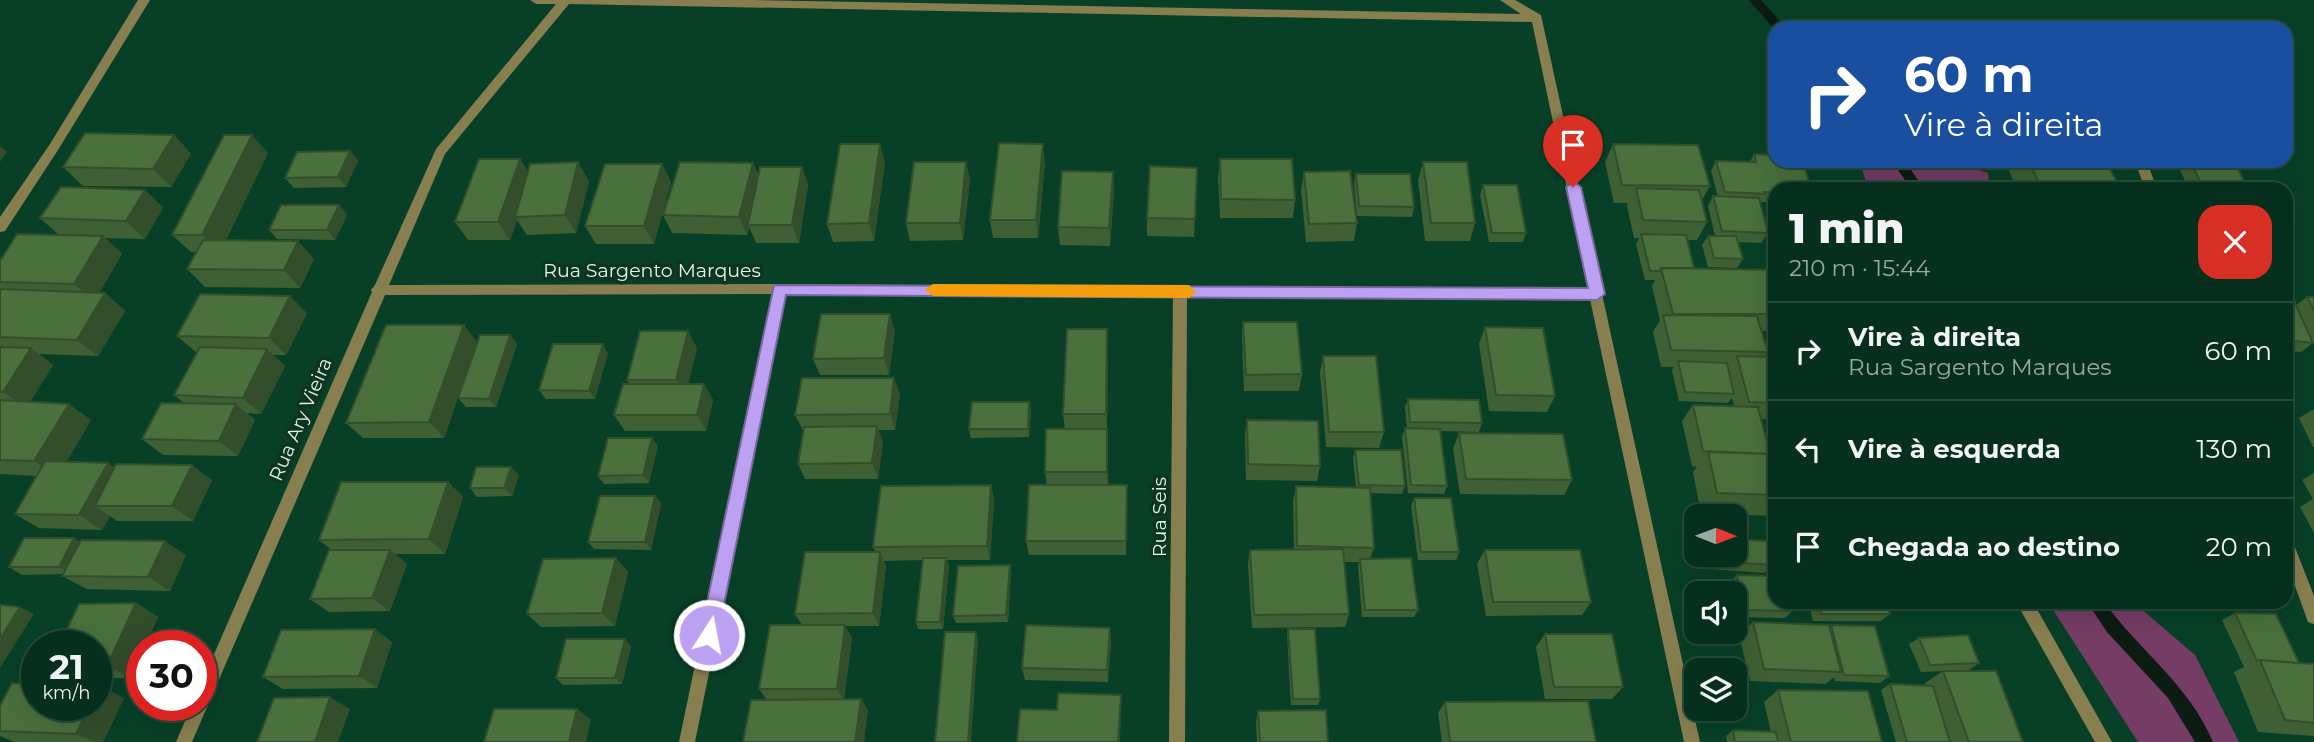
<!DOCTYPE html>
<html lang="pt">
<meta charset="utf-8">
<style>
body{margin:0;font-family:Montserrat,sans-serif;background:#143c2a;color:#f1f3f6;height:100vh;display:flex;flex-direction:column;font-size:26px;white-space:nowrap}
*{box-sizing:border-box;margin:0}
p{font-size:23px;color:#98a9a4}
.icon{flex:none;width:38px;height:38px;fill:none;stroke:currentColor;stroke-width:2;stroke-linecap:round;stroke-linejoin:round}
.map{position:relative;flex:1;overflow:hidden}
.sheet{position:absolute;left:1768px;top:182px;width:525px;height:427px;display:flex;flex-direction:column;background:#06301d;border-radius:21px;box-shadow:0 7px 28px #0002,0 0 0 2px #274b3b}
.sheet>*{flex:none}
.top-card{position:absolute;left:1768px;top:21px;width:525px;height:147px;border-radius:21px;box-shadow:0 7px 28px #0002,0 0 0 2px #274b3b;background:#1a4fa0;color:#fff;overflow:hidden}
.needle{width:46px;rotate:91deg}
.buttons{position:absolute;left:1684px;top:504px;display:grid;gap:14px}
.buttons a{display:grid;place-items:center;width:63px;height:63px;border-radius:14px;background:#06301d;box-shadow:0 7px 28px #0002,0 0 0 2px #274b3b;font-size:35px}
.speed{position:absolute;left:21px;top:630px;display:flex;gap:14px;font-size:35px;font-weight:700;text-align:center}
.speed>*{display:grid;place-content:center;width:91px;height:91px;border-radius:50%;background:#06301d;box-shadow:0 7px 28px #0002,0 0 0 2px #274b3b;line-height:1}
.speed small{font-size:18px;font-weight:400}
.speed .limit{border:10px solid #d22;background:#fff;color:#111}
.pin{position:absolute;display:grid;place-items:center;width:60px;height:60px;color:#fff;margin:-72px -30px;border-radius:50% 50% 50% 0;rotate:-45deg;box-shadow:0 0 7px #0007}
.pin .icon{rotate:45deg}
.me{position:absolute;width:77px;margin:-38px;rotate:11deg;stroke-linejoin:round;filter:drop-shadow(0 0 5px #0008)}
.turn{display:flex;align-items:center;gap:24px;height:147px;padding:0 21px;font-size:32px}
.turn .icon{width:91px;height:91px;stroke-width:2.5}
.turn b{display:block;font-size:49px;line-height:60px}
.round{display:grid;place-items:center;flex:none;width:74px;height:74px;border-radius:21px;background:#143c2a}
.summary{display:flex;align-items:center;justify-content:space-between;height:119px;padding:0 21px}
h1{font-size:42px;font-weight:800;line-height:52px}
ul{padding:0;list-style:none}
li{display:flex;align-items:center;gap:21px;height:98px;padding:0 21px;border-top:2px solid #274b3b}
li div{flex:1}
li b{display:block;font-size:26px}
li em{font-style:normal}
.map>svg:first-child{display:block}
.green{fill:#753d65}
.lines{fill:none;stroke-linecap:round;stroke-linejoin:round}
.stream{fill:#0c1c13;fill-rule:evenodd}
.minor{fill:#887f51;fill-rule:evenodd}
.wall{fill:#3f6034}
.shaded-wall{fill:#334e2b}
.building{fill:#49703d;stroke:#334e2b;stroke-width:2}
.route{fill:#bca0f2;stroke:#7a689d;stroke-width:2}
.slow{fill:#f59e0b}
.labels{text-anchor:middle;stroke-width:7;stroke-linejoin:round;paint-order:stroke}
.street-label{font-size:19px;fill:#d8f9e5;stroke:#0f3321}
</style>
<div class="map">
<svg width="2314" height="742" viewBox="0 0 2314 742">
<rect width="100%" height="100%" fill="#084027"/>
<path class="green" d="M1859,161H1952L1988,173L1990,189H1875L1867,184Z
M2048,602H2133L2195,655L2239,742H2138Z"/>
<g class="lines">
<path class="stream" d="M1749,0H1761L1786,28L1774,29Z
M1892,161H1905L1924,189H1911Z
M2087,602H2104C2139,650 2190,686 2213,742H2195L2168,698L2107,632Z"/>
<path class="minor" d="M138,0H150L58,150L5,231L0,232V217L50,144Z
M530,0H751L1521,14L1500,0H1515L1541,15L1700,742H1684L1590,299L1187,297L1185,742H1169L1173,297L786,294L695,742H679L772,294L385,295L192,742H176L192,705H201V684L372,292L371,290L375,285L436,149L556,4H536ZM569,4L1532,22L1588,289L780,284L389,285L445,154Z
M2143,162L2149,167L2157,189H2145L2137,167Z
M2286,535L2291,537L2314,596V624L2308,622L2286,561Z
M2016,602H2033L2112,742H2095Z"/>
</g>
<path class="wall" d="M174,135L191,154L171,187L83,186L63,167Z
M1613,144L1710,186L1702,200L1707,222L1697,240H1687L1694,268L1774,270V331H1762L1768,352L1764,357H1774V419H1761L1774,495V513L1772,516L1701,513L1693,472L1697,467L1692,466L1682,421L1693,405L1734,406L1732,398L1728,403L1679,401L1672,370L1674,367H1661L1653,332L1660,320L1652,286L1655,280H1645L1636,244L1639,238H1634L1627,206L1628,203H1614L1605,162Z
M350,151L358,161L346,187L294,188L285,178Z
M268,153L226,240L314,259L300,288L205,287L187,269L196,252H191L172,235Z
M1754,154L1774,189V202H1760L1768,233L1761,243L1738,242L1743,259L1737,268L1708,267L1702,245L1708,236H1715L1708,206L1713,196L1718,197L1711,171L1716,161L1750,162Z
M520,159L528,172L589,181L576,233L527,235L517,220L510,240H468L455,222Z
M1220,159L1295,200L1293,218H1220L1218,177Z
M2018,161H2106L2118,184L2113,189H2017L2009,171Z
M2190,161H2198L2248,189H2189L2180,170Z
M885,162L874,241L833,242L827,224Z
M966,162L970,180L963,240L910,241L906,223Z
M1045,162L1038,238H993L990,220Z
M1423,162L1475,223L1470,241H1425L1418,180Z
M753,163L758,175L802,167L808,185L799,243H756L749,227L747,235L672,233L663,215Z
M1197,168L1194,237L1147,236V218Z
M1304,172L1357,223L1354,241L1306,242L1301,190Z
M1356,174L1414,207L1412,217L1357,216L1354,183Z
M671,182L654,244H596L585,226Z
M1483,185L1526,233L1523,242H1489L1480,195Z
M145,190L163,208L145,239L105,238L122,254L99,293H105L125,311L98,356L39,354L53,365L30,402L91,420L66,462L212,480L193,521H117L110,516L102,530L39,528L15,514L37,476L0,474V261L59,235L40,218Z
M1114,190L1110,246L1060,245L1058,227Z
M339,205L347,215L335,240L277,239L269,230Z
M1774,233V253L1771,239Z
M2286,292L2296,305L2307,297H2314V344L2307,329L2313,343L2301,352L2286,351Z
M307,313L286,355H273L285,366L261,414L247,413L255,420L238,456L163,455L142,439L184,403L174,395L197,353L177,336Z
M1243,322L1302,374L1299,391H1244L1242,339Z
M464,325L477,342L444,438H363L346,423Z
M1485,327L1555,396L1547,412L1489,411L1479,344Z
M1107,329L1108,346L1107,429L1108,444V485H1127L1126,555H1029L1026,541L1047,485L1045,472L1065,429L1063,414Z
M895,331L889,375H820L813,359Z
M510,335L517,344L496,407H466L458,398Z
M697,348L688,384H704L713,400L706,431H625L614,415L630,384L627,380Z
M608,353L595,399H546L539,390Z
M1323,356L1384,432L1379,448L1326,447L1320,373Z
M900,394L895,430H878L883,442L878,479H805L798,464L803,430L795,415Z
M1408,399L1482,423L1479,432L1440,431L1447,486L1444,494L1408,493L1402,437L1405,428H1407L1405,407Z
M1031,410L1029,437L971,438L969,429Z
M2312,410H2314V447H2313L2299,418Z
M1247,420L1320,466L1317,481L1246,480L1245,435Z
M1459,433L1572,480L1564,495L1460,494L1453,449Z
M658,446L649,483L604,484L598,476Z
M1355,450L1405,486L1402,494L1371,493L1374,548L1370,559L1418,610L1414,617H1362L1358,566L1359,562H1344L1349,614L1345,627L1252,628L1248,564L1250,550H1294L1293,501L1296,486L1356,488L1353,458Z
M2314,473V533L2300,507L2313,499L2302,480Z
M519,475L512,496L477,497L470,488Z
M448,482L463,497L445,554H395L407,564L390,611L329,612L310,599L332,550L319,540Z
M991,485L994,500L990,560H947L949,566L943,629H918L916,622L923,560L884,561L886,566L879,626H845L852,638L844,699H861L868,711L767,700L759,689L802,625L795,614L876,552L873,547Z
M655,496L661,504L651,550L594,549L588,542Z
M1414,498L1459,552L1456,560H1418L1411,506Z
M80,542L186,555L170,591L87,589L62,576L63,574L22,575L9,567Z
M1485,550L1591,602L1582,615L1486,616L1477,564Z
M1707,555H1734L1773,565L1765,573L1709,569Z
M616,558L628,572L615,626L541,627L527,614Z
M1010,565L1011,573L1008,622L956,623L953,616Z
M1737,575L1792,611L1785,618L1738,617L1734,601V593H1732L1730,582Z
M1808,602H1886L1890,614L1881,621H1813Z
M1896,602H1979L1970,608L1899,609Z
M2185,602H2270L2257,609L2186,605Z
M136,603L158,617L145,646H142L131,678H96V646Z
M2235,613L2299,663L2314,664V736L2258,732L2234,672L2244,667L2222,620Z
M1753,622L1829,626L1831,625L1889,676L1880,683L1835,681L1834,677L1826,684L1750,681L1739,635Z
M1288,629L1320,699L1318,705H1291L1287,636Z
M1545,634L1623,687L1612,699H1545L1536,647Z
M1919,638L1979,663L1969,670L1921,672L1909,644Z
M1111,641L1108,682L1025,680L1022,668Z
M392,642L377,688L283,689L263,677Z
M631,646L622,684L563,685L556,678Z
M1943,671L2023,742H1896L1881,690L1890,684L1926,685L1925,683Z
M1778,690L1882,742H1727L1726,736L1733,730L1771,732L1764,702Z
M124,698L103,742H14L0,736V706Z
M1445,702L1596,742H1442L1438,713Z
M1258,711L1328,742H1257L1256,722Z"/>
<path class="shaded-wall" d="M174,135L191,154L171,187L153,169Z
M252,135L268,153L220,252L202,235Z
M880,144L885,162L874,241L869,223Z
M1043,144L1045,162L1038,238L1036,220Z
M0,146L7,152L0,162Z
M350,151L358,161L346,187L338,177Z
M520,159L531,177L515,217L517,220L510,240L498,222Z
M578,162L589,181L576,233L565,215Z
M966,162L970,180L963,240L960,223Z
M753,163L760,181L747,235L739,217Z
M662,164L671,182L654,244L644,226Z
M802,167L808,185L799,243L792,225Z
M1113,172L1114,190L1110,246L1109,228Z
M145,190L163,208L145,239L126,221Z
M339,205L347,215L335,240L327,230Z
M103,236L122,254L94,301L74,284Z
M298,241L314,259L300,288L284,270Z
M105,293L125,311L98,356L77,340Z
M290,296L307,313L286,355L269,338Z
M890,314L895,331L889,375L884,358Z
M464,325L477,342L444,438L429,422Z
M1107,329L1108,346L1107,430L1106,414Z
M688,331L697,348L685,396L676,380Z
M510,335L517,344L496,407L489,399Z
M603,344L608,353L595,399L589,391Z
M31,348L53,365L26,408L3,392Z
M267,349L285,366L261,414L243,398Z
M894,378L900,394L895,430L890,414Z
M704,384L713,400L706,431L697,415Z
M1029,402L1031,410L1029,437L1028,429Z
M69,404L91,420L58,476L34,461Z
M236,404L255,420L238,456L219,441Z
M877,426L883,442L878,479L872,463Z
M1107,429L1108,444V487L1107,472Z
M652,438L658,446L649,483L643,475Z
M108,463L130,478L95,506L110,516L102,530L79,515Z
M192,465L212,480L193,521L172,506Z
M511,467L519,475L512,496L504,488Z
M448,482L463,497L445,554L429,539Z
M991,485L994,500L990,560L987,546Z
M655,496L661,504L651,550L645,542Z
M74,538L86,545L72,574L59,567Z
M165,541L186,555L170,591L148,577Z
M390,550L407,564L390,611L372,598Z
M880,552L886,566L879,626L873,613Z
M616,558L628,572L615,626L602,613Z
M946,558L949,566L943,629L940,622Z
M1010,565L1011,573L1008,622L1006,615Z
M136,603L158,617L145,646H142V654L131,678L107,666Z
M20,607L34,614L0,668V639Z
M845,625L852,638L844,701L837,689Z
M1110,628L1111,641L1108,682L1107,670Z
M375,629L392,642L377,688L359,676Z
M976,632L978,639L971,742H968Z
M625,639L631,646L622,684L615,678Z
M100,686L124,698L103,742H94L76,734L90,705H96V693Z
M1121,695V707L1120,742H1118Z
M330,697L350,709L338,742H315Z
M861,699L868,711L864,742H855Z
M577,709L591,720L586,742H569Z"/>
<path class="building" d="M85,133L174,135L153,169L63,167Z
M224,135H252L202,235H172Z
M999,143L1043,144L1036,220H990Z
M840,144H880L869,223L827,224Z
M1613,144L1698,145L1710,186L1622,185Z
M350,151L338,177L285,178L297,152Z
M1754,154L1774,155V161H1803L1811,189H1774V192H1764L1765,194L1725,192L1716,161L1756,162Z
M479,159H520L498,222H455Z
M1220,159H1292L1295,200L1221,199Z
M2029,161H2106L2118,184L2039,183Z
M2190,161L2235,163L2248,189H2204Z
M578,162L565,215L515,217L530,164Z
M680,162L753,163L739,217L663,215Z
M914,162H966L960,223H906Z
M1423,162H1467L1475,223H1431Z
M605,164H662L644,226H585Z
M1150,166L1197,168L1195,219L1147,218Z
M760,167H802L792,225H748Z
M1062,171L1113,172L1109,228L1058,227Z
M1350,171L1357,223L1309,224L1304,172Z
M1356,174H1410L1414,207L1359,206Z
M1483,185H1517L1526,233H1492Z
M61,187L145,190L126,221L40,218Z
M1636,188L1699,190L1707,222L1643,220Z
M1713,196L1759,198L1768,233L1722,231Z
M281,205H339L327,230H269Z
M17,234L103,236L74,284L0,282V261Z
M1641,234L1686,235L1694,268H1661L1660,271H1650Z
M1708,236H1736L1743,259L1714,258Z
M203,240L298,241L284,270L187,269Z
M1661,268L1774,270V314H1673Z
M0,289L105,293L77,340L0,337Z
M2286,292H2290L2313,343L2286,340Z
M200,294L290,296L269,338L177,336Z
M2307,297H2314V311Z
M821,314H890L884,358L813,359Z
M1663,315L1757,316L1768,352L1671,350Z
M1243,322H1297L1302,374L1246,375Z
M386,325H464L429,422L346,423Z
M1485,327L1543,328L1555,396L1496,395Z
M1067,329H1107L1106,414H1063Z
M640,331H688L676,380H627Z
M480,335H510L489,399L458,398Z
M553,344H603L589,391L539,390Z
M0,347L31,348L3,392H0Z
M200,347L267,349L243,398L174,395Z
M1323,356H1376L1384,432H1329Z
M1737,356L1774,357V403L1749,402Z
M1678,361L1727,363L1734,394L1685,392Z
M802,378H894L890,414L795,415Z
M623,384H704L697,415H614Z
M1408,399L1479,400L1482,423L1410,422Z
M0,400L69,404L34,461L0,460Z
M972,402H1029L1028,429H969Z
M161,403L236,404L219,441L142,439Z
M1693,405L1758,407L1770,454L1703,451Z
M1247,420L1318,421L1320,466L1248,464Z
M877,426L872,463L798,464L804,427Z
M1405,428L1440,429L1447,486L1411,485Z
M1046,429H1107V472H1045Z
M1459,433L1563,434L1572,480L1466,479Z
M608,438H652L643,475L598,476Z
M1355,450H1401L1405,486L1359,485Z
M1708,452L1774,454V495L1717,493Z
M45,461L108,463L79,515L15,514Z
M116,464L192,465L172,506H95Z
M476,467H511L504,488H470Z
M341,482H448L429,539L319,540Z
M991,485L987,546L873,547L881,486Z
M1029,485H1127L1126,541H1026Z
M1296,486L1370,488L1374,548L1297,546Z
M600,496H655L645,542H588Z
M1414,498H1451L1459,552H1421Z
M24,538H74L59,567H9Z
M1734,539L1767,541L1773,565L1716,561L1715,555H1734Z
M81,540L165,541L148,577L62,576Z
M1343,549L1349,614L1254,615L1250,550Z
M329,550H390L372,598L310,599Z
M1485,550H1580L1591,602H1493Z
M805,552H880L873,613L795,614Z
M616,558L602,613L527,614L543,559Z
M923,558H946L940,622H916Z
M1411,558L1418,610H1365L1360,559Z
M1010,565L1006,615L953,616L958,566Z
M1737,575L1774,576V602H1790L1792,611L1745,610Z
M1818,602H1886L1890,614H1821Z
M136,603L107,666H96V646H59L79,604Z
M0,605L20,607L0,639Z
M2235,613L2276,614L2299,663L2260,660L2257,661Z
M1753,622L1829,625L1841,672L1764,669Z
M770,625H845L837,689H759Z
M1026,625L1110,628L1107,670L1022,668Z
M1831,625L1875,626L1889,676L1844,675Z
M375,629L359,676L263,677L281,630Z
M1288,629H1315L1320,699H1293Z
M945,632H976L968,742H935Z
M1545,634H1612L1623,687H1554Z
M1968,635L1979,663L1930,665L1919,638Z
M566,639H625L615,678H556Z
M2260,660L2314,664V723L2285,720Z
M1943,671H1996L2023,742H1969Z
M12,683L37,684V705H90L76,734L0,731V706Z
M1890,684L1933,686L1950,742H1907Z
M1778,690L1868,691L1882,742H1791Z
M1058,693L1121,695L1118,742H1017L1020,709L1057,710Z
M330,697L315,742H257L274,698Z
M861,699L855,742H743L751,700Z
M1588,701L1596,742H1450L1445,702Z
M494,709H577L569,742H484Z
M1326,710L1328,742H1260L1258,711Z
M1733,730L1776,732L1778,742H1735Z"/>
<path class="route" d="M1573,181L1581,187L1605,294L1597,300L786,295L718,635L715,642L709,644L702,642L700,635L774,285L1588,288L1566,187Z"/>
<path class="slow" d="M933,284L1189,285L1196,292L1189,298L933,296L925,290Z"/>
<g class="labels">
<g class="street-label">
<text x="652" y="277">Rua Sargento Marques</text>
<text transform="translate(300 419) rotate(-67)" y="7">Rua Ary Vieira</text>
<text transform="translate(1159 517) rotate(-90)" y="7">Rua Seis</text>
</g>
</g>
</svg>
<div class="buttons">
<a><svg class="needle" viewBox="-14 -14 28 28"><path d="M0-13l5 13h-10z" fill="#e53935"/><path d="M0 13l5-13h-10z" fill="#98a9a4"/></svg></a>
<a><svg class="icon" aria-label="sound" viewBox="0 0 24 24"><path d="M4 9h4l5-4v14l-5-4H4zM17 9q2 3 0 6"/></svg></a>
<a><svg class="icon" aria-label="layers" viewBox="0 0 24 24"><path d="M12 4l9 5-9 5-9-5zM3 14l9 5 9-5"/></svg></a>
</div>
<div class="speed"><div>21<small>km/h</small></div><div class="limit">30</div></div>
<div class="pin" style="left:1573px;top:187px;background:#d93025"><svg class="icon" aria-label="arrive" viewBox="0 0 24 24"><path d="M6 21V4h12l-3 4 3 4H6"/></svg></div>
<svg class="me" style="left:709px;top:635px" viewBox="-20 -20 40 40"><circle r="17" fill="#bca0f2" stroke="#fff" stroke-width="3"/><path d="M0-11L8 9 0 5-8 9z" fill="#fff"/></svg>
<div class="top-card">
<div class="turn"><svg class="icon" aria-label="right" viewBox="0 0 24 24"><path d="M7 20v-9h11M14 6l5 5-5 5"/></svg><div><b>60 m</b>Vire à direita</div></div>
</div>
<section class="sheet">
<div class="summary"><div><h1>1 min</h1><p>210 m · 15:44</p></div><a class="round" style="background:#d93025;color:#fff"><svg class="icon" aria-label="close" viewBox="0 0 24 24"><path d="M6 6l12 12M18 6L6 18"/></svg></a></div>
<ul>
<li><svg class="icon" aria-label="right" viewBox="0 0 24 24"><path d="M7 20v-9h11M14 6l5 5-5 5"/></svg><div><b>Vire à direita</b><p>Rua Sargento Marques</p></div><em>60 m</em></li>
<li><svg class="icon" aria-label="left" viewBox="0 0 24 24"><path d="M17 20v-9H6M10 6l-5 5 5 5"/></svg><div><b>Vire à esquerda</b></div><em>130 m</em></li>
<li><svg class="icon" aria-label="arrive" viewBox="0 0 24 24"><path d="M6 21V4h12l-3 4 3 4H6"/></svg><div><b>Chegada ao destino</b></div><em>20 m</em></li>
</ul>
</section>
</div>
